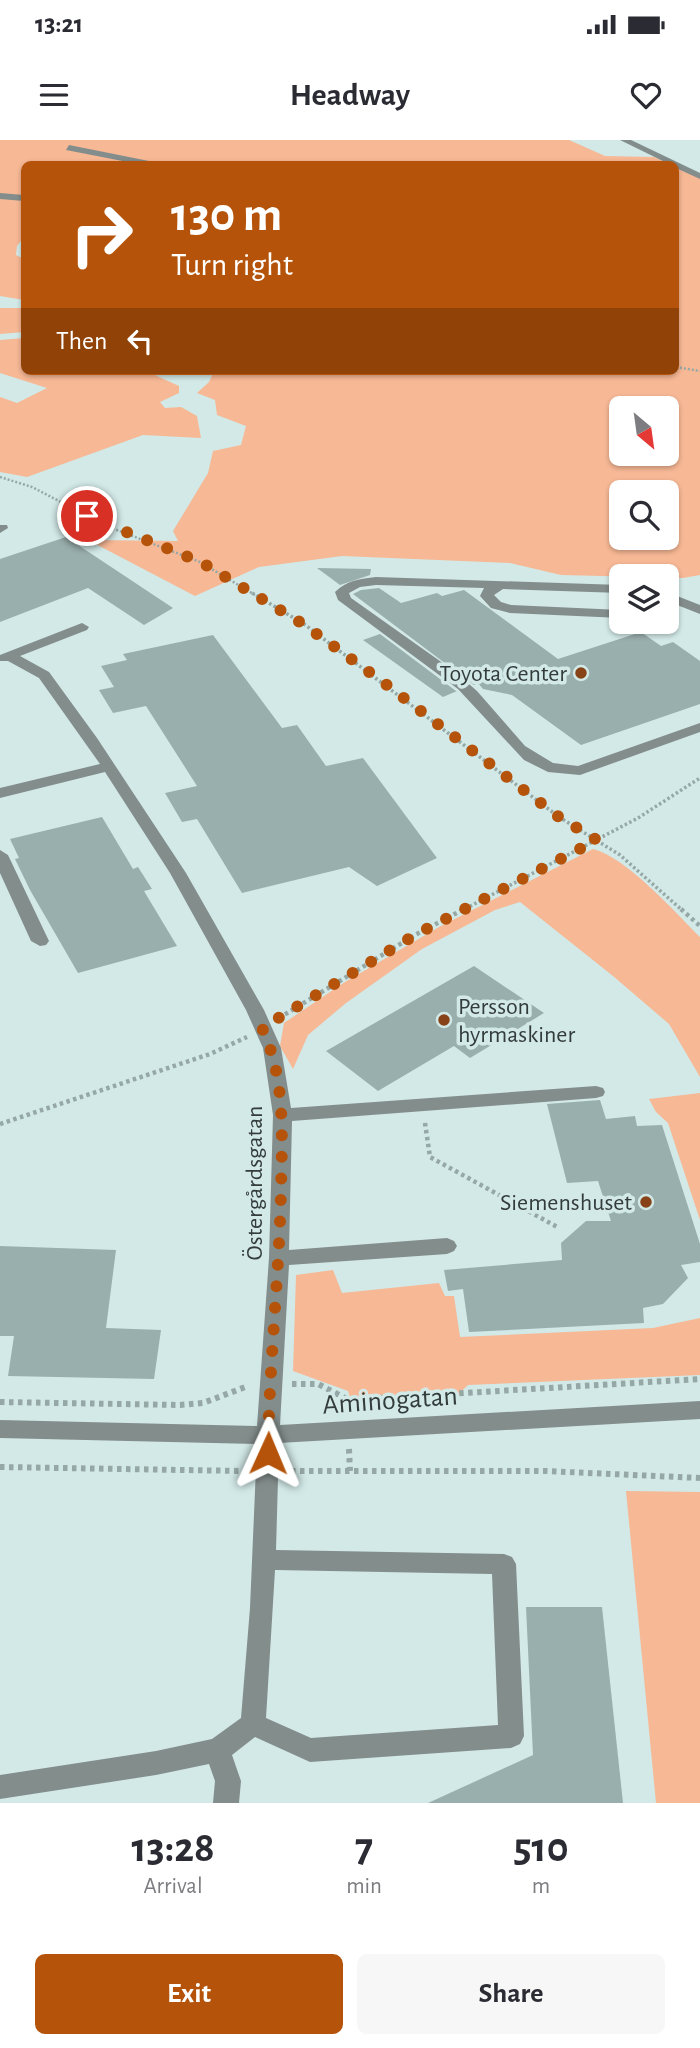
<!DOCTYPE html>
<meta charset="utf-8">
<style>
body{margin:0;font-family:"Alegreya Sans",sans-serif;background:#f7f7f7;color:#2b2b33;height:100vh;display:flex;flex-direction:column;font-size:26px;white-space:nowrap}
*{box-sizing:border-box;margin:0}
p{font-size:23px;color:#7c7c81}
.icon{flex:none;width:38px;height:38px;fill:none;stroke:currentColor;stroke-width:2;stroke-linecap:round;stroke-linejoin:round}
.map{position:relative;height:1663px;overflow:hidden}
.details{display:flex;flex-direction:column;background:#fff;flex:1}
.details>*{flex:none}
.guide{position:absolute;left:21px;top:21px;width:658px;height:214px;border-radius:10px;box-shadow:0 2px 5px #0004;background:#b45309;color:#fff;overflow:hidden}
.needle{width:46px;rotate:151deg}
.buttons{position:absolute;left:609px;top:256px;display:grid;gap:14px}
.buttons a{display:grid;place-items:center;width:70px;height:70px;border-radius:10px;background:#fff;box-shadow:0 2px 5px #0004;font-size:35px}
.pin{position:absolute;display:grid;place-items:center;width:60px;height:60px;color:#fff;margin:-30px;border:4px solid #fff;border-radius:50%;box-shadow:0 2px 7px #0007}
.me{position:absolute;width:77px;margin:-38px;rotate:1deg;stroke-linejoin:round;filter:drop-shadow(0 0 5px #0008)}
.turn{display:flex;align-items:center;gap:24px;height:147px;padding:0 35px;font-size:32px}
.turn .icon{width:91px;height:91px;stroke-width:2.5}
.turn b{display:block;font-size:49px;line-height:60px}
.then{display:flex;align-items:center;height:66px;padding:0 35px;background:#0003;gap:14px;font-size:26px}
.eta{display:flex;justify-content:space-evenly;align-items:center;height:119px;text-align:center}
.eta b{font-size:42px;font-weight:700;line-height:49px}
.cta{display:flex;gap:14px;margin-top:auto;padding:14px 35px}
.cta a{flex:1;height:80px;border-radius:10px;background:#b45309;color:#fff;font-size:28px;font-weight:700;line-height:80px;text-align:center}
.cta a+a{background:#f7f7f7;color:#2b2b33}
.status{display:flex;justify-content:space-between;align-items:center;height:49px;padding:0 35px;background:#fff;direction:ltr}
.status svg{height:19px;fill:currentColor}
header{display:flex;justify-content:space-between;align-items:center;height:91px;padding:0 35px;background:#fff;font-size:32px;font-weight:700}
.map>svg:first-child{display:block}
.green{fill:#f7b895;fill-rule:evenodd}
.building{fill:#99afad}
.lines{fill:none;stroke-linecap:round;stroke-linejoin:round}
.path-far3{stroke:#96a8a6;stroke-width:2.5;stroke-dasharray:2 2;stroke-linecap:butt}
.path-far2{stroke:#96a8a6;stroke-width:3.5;stroke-dasharray:2.5 2.5;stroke-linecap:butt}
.path-far1{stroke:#96a8a6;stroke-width:4.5;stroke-dasharray:3.5 3.5;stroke-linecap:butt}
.path{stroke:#96a8a6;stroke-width:6;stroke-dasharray:4.5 4.5;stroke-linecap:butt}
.minor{fill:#838d8c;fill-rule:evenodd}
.route{stroke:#b45309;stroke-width:12;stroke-dasharray:0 21.6}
.poi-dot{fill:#874317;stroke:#d2e9e7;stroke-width:2.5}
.labels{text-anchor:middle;stroke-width:7;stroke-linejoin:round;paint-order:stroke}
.poi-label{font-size:24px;fill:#333c3b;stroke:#d2e9e7;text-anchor:end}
.street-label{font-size:24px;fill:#333c3b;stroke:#d2e9e7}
.near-street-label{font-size:28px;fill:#333c3b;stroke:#d2e9e7}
</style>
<div class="status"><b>13:21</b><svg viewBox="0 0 49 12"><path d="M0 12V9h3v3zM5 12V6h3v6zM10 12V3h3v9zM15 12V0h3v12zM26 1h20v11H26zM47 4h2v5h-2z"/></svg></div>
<header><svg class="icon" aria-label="menu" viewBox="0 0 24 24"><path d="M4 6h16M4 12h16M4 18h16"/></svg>Headway<svg class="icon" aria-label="heart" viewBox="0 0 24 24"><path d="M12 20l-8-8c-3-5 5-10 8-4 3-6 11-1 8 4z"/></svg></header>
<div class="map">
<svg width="700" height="1663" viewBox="0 0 700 1663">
<rect width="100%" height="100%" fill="#d2e9e7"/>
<path class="green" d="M0,0H569L605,16L654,17L670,24H24V97L17,106L16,115L24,119V160L0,156Z
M676,27L700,38V435L683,438L561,435L510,423L342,416L259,427L195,456L88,400L178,401L173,391L208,333L213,311L241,305L246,286L217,275L215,260L197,253L209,242L214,231H676ZM621,268H667V313H621ZM621,352H667V397H621Z
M0,168H24V192L0,194Z
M24,198V231H146L179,246V253L160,262L165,268L181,267L197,276L201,298L143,295L27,337L0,332V257L17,263L47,248L0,233V200Z
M593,709C626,717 675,772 700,797V937L669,884L613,836L520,762L495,770L422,809L346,863L308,895L293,929L280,906L284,883L345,842L439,787Z
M700,953V1080L668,983L656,972L649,959Z
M333,1130L342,1153L439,1143L445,1156H454L460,1197L653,1188L700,1178V1235L468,1245L448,1264L355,1272L348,1251L293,1231L296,1135Z
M626,1351L700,1352V1663H656Z"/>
<path class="building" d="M66,397L173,468L144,485L88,448L0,482V419Z
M317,428L371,429L370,435L340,445Z
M379,448L401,463L437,453L442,456L464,450L558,519L641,492L661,506L673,502L700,521V564L581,605L512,555L483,549L478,543L474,545L353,454L361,450Z
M380,494L456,551H457L443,557L363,500Z
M213,495L282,588L297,585L326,626L363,618L437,718L377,746L349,727L242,753L197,679L182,682L165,653L197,646L146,566L113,573L99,550L114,547L101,526L127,520L123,514Z
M102,677L133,729L138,727L152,749L144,751L177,806L78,833L30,750L15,719L19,718L10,699Z
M474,826L544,873L470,918L454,906L378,951L326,911Z
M600,960L606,979L635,976L637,986L662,985L700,1104V1122L681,1125L688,1138L663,1164L643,1168L644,1183L469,1192L463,1149L448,1151L444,1130L562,1120L561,1103L586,1081H611L598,1041L567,1043L547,964Z
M0,1106L116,1110L106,1188L161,1190L154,1239L8,1236L14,1196H0Z
M526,1467H602L623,1663H428L533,1615Z"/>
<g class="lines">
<path class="path-far3" d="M676,227L700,231
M0,337L32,347L109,387L200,422L255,455"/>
<path class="path-far2" d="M252,453L304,484L559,677L620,715L683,771
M461,771L638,678L700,638"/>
<path class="path-far1" d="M681,769L700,786
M279,878L415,795L464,769
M425,983L430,1017L559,1088
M0,984L210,914L247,897"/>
<path class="path" d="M292,1244H318L347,1259H363L700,1239
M0,1262L180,1265L203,1263L248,1246
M349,1309L350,1331
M0,1327L244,1331
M291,1331H545L700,1338"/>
<path class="minor" d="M620,0H631L700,33V39L676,28V24H669Z
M69,5L149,21L153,24H138L66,10Z
M0,53L24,55V61L0,59Z
M0,385H7L8,388L0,393Z
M376,437L621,445V453L503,449L494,455L501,462L511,465L621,470V478L510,473L491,468L480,456L484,448L376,445L360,447L349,453L351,458L454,531L477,551L525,606L553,623L578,626L700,583V592L580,635L548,632L524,620L458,549L338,460L335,452C347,440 360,439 376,437Z
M667,452L700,465V474L667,461Z
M82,483L89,487L87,490L20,516L49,532L97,598L186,733L264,870L281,908L291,968L596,946L603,948L605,952L603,956L596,958L292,981L289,1110L447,1098L454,1101L457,1106L454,1111L447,1114L289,1125L280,1285L700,1261V1279L279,1303L276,1410L504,1414L512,1417L516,1424L524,1596L520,1604L511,1608L310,1622L255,1597L232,1615L241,1641L239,1663H213L215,1641L209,1624L156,1635L0,1659V1635L156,1611L212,1599L241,1578L250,1468L257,1304L0,1298V1280L257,1286L269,1118L273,975L263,908L246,870L170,733L105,632L0,658V648L100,624L39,538L8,521H0V515ZM275,1430L492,1434L498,1585L311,1598L266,1578Z
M0,710L8,715L49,801L46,805L40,806L31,801L0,733Z"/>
</g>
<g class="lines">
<path class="route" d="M87,376L201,422L303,484L383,542L559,677L597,700L415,795L262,888C286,939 282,995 281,1051C279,1138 269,1225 268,1313"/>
</g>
<g class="poi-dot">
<circle cx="581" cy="533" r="7"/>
<circle cx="444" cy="880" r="7"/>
<circle cx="646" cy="1062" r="7"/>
</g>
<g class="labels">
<g class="poi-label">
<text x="567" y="541">Toyota Center</text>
<text x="458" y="874" text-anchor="start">Persson<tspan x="458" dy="28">hyrmaskiner</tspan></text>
<text x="632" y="1070">Siemenshuset</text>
</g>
<g class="street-label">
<text transform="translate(254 1043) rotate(-90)" y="8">Östergårdsgatan</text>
</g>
<g class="near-street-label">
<text transform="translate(390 1259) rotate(-4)" y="10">Aminogatan</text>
</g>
</g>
</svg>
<div class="buttons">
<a><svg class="needle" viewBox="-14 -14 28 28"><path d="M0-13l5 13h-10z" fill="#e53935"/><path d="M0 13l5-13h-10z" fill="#7c7c81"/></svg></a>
<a><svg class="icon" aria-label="search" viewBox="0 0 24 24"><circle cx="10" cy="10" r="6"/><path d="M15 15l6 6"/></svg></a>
<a><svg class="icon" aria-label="layers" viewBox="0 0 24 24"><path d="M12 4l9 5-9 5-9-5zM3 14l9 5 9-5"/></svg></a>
</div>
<div class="pin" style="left:87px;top:376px;background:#d93025"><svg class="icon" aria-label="arrive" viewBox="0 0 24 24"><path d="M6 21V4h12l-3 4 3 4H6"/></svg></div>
<svg class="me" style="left:268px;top:1313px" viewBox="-20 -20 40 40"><path d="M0-17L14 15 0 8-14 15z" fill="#b45309" stroke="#fff" stroke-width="4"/></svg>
<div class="guide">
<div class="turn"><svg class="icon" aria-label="right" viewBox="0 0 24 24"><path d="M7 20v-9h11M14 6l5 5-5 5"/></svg><div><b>130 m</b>Turn right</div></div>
<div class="then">Then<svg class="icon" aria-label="left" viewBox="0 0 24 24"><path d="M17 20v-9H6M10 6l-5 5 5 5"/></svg></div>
</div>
</div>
<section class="details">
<div class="eta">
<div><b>13:28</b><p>Arrival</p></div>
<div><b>7</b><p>min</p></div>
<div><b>510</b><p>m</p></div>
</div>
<div class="cta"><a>Exit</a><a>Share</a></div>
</section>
